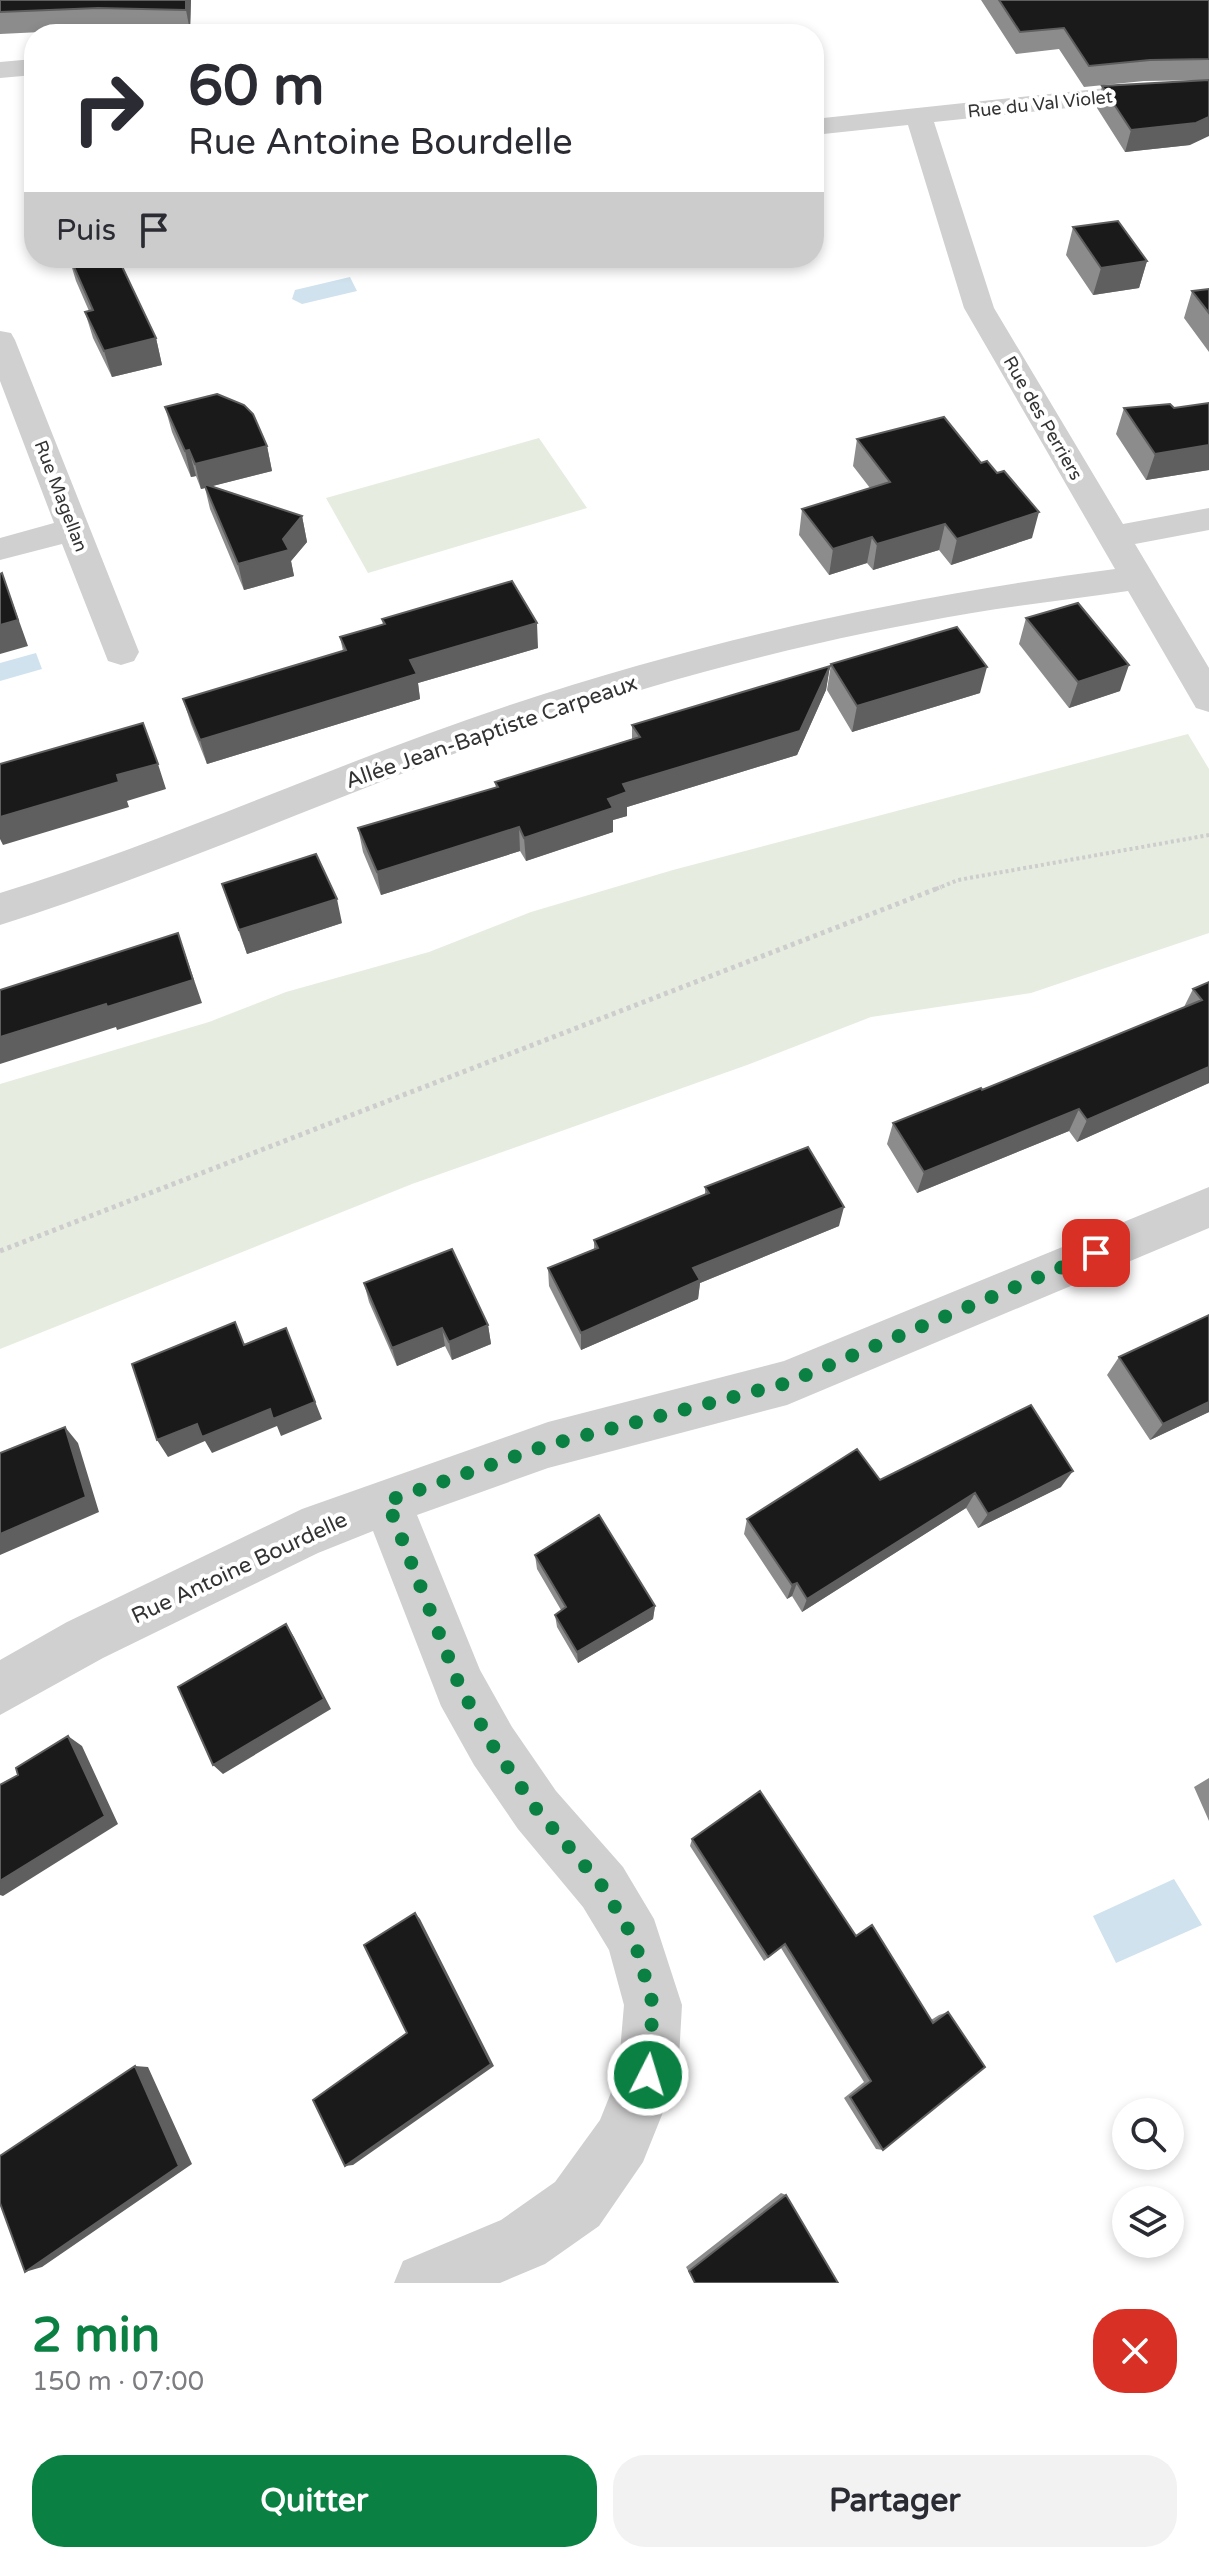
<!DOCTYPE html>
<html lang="fr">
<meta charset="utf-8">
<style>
body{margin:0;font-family:"Varela Round",sans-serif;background:#f2f2f3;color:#2b2b33;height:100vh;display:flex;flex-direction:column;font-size:30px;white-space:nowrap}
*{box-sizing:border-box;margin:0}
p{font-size:26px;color:#7c7c81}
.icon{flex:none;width:44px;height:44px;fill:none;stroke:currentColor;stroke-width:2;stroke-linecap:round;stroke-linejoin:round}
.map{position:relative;height:2283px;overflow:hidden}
.panel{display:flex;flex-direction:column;background:#fff;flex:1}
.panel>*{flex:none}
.guide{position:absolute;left:24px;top:24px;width:800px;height:244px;border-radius:32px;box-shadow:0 4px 12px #0003;background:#fff;color:#2b2b33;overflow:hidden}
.buttons{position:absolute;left:1112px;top:2098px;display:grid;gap:16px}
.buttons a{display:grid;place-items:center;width:72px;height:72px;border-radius:50%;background:#fff;box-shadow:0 4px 12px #0003;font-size:40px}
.pin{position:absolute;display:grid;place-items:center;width:68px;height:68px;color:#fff;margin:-34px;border-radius:16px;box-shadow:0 4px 12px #0006}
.me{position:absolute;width:88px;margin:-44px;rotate:5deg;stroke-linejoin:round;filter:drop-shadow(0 0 6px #0008)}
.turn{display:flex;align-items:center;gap:28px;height:168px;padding:0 32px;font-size:36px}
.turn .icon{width:104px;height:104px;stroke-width:2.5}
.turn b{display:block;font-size:56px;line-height:68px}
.then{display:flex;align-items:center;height:76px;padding:0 32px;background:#0003;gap:16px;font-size:30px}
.round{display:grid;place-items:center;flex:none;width:84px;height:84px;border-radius:32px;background:#f2f2f3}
.head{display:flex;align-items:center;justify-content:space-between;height:136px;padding:0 32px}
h1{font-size:48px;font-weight:700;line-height:60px;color:#0b8043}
.action{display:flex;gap:16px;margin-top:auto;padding:16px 32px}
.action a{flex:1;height:92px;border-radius:32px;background:#0b8043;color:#fff;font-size:32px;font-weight:700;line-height:92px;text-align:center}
.action a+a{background:#f2f2f3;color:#2b2b33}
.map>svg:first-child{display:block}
.green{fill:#e6ecdf}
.water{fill:#cfe2ee}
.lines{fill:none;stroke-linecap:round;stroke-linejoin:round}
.path-far1{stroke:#cdcdcd;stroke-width:4;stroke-dasharray:3 3;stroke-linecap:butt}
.path{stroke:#cdcdcd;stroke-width:5;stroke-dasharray:4 4;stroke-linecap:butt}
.minor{fill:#d0d0d0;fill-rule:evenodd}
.wall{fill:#8c8c8c}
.shaded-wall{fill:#5f5f5f}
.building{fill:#1a1a1a;stroke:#5f5f5f;stroke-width:2}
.route{stroke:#0b8043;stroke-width:14;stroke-dasharray:0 25.2}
.labels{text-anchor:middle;stroke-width:8;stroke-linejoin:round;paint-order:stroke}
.far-street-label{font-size:18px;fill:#333;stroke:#fff}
.street-label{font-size:22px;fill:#333;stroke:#fff}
</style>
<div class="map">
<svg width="1209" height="2283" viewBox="0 0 1209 2283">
<rect width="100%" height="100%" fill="#fff"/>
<path class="green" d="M539,438L587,508L368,573L326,498Z
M1188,734L1209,769V933L1031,993L871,1017L747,1065L412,1184L0,1349V1084L209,1022L286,992L429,952L531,912L673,870Z"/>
<path class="water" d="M350,277L357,291L302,304L292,299L295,290Z
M36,653L42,669L0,681V663Z
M1174,1879L1202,1925L1116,1963L1093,1916Z"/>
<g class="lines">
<path class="path-far1" d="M936,889L958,880L1209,835"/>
<path class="path" d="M0,1251L941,887"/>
<path class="minor" d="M34,59V75L0,78V62Z
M1209,82V98L1144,100L934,122L994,308L1123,524L1209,508V530L1135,544L1209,668V712L1196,708L1128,591C1076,599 1024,604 972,613C824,638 675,675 533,725C353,788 181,867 0,925V893C173,840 338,762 510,705C707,639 909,596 1115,569L964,308L908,125L814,135V119L1144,84Z
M0,331L11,333L15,340L139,652L134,661L121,665L108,661L62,544L0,560V538L54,523L0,381Z
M1209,1187V1228L787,1405L548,1468L417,1515L480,1670L512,1727L556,1791L623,1867L654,1919L682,2005L678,2075L643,2162L599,2226L545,2264L500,2283H394L403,2261L501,2220L555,2182L600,2120L618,2075L624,2005L609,1950L583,1907L518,1829L474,1765L441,1706L373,1531L318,1553L103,1658L0,1715V1660L67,1622L302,1509L548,1422L784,1361Z"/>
</g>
<path class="wall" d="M0,0H191L190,31L103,29L0,34Z
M981,0H1209V80L1144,81L1084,87L1059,49L1016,54Z
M1102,86L1190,145L1125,152L1097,108Z
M1073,227L1147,261L1139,288L1093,295L1066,255Z
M69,258L156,338L162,365L112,377L93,338L85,312L89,311L76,281Z
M1209,289V352L1184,318L1192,291Z
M1209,403V470L1146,480L1116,434L1124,408H1174Z
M165,407L267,446L272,471L212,486L302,516L307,542L291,561L294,576L244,590L210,509L205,488L201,489L196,476L191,477L172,432Z
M857,439L1032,538L951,565L939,550L873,570L867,563L829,575L799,535L802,509L870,488L853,466Z
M1026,618L1120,691L1069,708L1019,644Z
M382,619L538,648L418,683L420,699L207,764L191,724L183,699L343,651L340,637L383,625Z
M831,664L980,693L852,732L827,690Z
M830,666L826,690L797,755L627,807V816L613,820V832L526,861L520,851L381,895L363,852L358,828L496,788L495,782L632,739V725Z
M222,884L342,923L247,954Z
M1209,982V1083L1077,1142L1069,1131L917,1193L887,1144L893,1123L982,1090L1184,1007L1193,989Z
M705,1187L839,1226L700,1283L698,1299L581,1350L549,1286L548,1268L594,1249V1240L705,1195Z
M364,1283L488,1325L491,1344L452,1360L445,1346L397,1366L369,1302Z
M1209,1315V1412L1150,1440L1107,1375L1119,1357Z
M880,1480L1061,1487L978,1528L966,1508L802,1612L792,1596L787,1599L744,1534L747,1519Z
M535,1555L655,1606L653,1619L578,1663L557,1627L555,1615L561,1610L537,1569Z
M1209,1778V1821L1194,1787Z
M692,1839L856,1936L931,2020L939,2015L948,2012L883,2150L876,2149L844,2098L864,2082L781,1948L764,1961L690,1846Z
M781,2193L786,2195L695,2283L686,2267Z"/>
<path class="shaded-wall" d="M186,0H191L190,31L186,10Z
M1209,117V136L1190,145L1125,152L1131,130Z
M1147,261L1139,288L1093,295L1101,268Z
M156,338L162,365L112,377L104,351Z
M1209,445V470L1146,480L1155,454Z
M267,446L272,471L205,488L204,484L205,488L201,489L195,464Z
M189,450L196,476L191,477L185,451Z
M1039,512L1032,538L951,565L957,539Z
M302,516L307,542L291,561L294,576L244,590L238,564L283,539Z
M945,524L939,550L873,570L877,544Z
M872,537L867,563L829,575L833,549Z
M2,573L28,646L0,654V625Z
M537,623L538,648L418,683L420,699L207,764L200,740L410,660Z
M1129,665L1120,691L1069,708L1078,682Z
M830,666L826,690L797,755L627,807V816L613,820V832L526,861L524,838L608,799L623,784Z
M987,667L980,693L852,732L857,706Z
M158,764L166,789L127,801L129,807L3,845L0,839V817L117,775Z
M519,827L520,851L381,895L377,872Z
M337,899L342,923L247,954L239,930Z
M178,933L202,1003L117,1030L116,1027L0,1064V1037Z
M1209,1067V1083L1077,1142L1087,1120Z
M1079,1109L1069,1131L917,1193L924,1172Z
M844,1207L839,1226L700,1283L698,1299L581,1350V1333L693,1268Z
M488,1325L491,1344L452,1360L449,1342Z
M286,1328L322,1419L281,1436L277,1426L212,1453L205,1441L168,1457L157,1440Z
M442,1328L445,1346L397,1366L392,1348Z
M1209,1402V1412L1150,1440L1163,1424Z
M65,1427L78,1443L99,1512L0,1555V1534Z
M1073,1471L1061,1487L978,1528L988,1514Z
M975,1493L966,1508L802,1612L807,1599Z
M797,1583L792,1596L787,1599L792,1585Z
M655,1606L653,1619L578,1663L577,1652Z
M286,1624L294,1637L331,1709L223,1774L213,1765Z
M68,1736L82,1746L118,1824L3,1896L0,1895V1881Z
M415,1913L420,1919L494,2066L353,2165L345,2166L491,2064Z
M135,2066L148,2067L192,2164L42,2267L25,2272Z"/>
<path class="building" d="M0,0H186V10L98,8L0,12Z
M999,0H1209V59L1150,60L1089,66L1064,28L1020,32Z
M1209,80V117L1196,123L1131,130L1102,86Z
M1118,221L1147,261L1101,268L1073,227Z
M70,258H118L156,338L104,351L85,312L93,310Z
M1209,289V313L1192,291Z
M217,394L244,405L253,414L267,446L195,464L189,450L185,451L165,407Z
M1209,403V445L1155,454L1124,408L1170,404L1174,408Z
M944,417L981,463L987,461L997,473L1004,471L1039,512L957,539L945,524L877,544L872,537L833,549L802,509L890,482L857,439Z
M204,484L302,516L283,539L289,550L238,564Z
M2,573L18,620L0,625V574Z
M512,581L537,623L410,660L417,674L200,740L183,699L346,650L340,637L385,624L382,619Z
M1078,603L1129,665L1078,682L1026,618Z
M957,627L987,667L857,706L831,664Z
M830,666L800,731L623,784L627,792L608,799L613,808L524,838L519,827L377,872L358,828L498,787L495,782L640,737L632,725Z
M143,723L158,764L117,775L119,782L0,817V764Z
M316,854L337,899L239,930L222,884Z
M178,933L193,980L107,1007L106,1004L0,1037V990Z
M1209,982V1067L1087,1120L1079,1109L924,1172L893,1123L981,1088L982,1090L1202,1000L1193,989Z
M808,1147L844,1207L693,1268L700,1280L581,1333L548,1268L598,1248L594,1240L709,1193L705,1187Z
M452,1249L488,1325L449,1342L442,1328L392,1348L364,1283Z
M1209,1315V1402L1163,1424L1119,1357Z
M235,1322L244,1345L286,1328L315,1402L273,1419L270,1409L202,1437L197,1424L157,1440L132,1364Z
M1031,1405L1073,1471L988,1514L975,1493L807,1599L797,1583L792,1585L747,1519L857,1449L880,1480Z
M65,1427L86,1497L0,1534V1453Z
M599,1515L655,1606L577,1652L555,1615L566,1607L535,1555Z
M286,1624L324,1699L213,1765L178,1687Z
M68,1736L105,1816L0,1881V1785L18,1775L16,1768Z
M760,1791L856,1936L872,1925L933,2023L948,2012L985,2067L883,2150L850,2097L871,2081L785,1944L768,1957L692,1839Z
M415,1913L491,2064L345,2166L313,2100L407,2033L364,1945Z
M135,2066L179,2166L25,2272L0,2203V2156Z
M786,2195L838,2283H695L689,2271Z"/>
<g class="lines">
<path class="route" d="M648,2075L653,2005L634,1939L603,1887L537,1810L493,1746L460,1687L387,1501L548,1445L787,1383L1096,1253"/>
</g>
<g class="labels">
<g class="far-street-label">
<text transform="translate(1040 104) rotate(-6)" y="6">Rue du Val Violet</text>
<text transform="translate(1043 418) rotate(60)" y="6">Rue des Perriers</text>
<text transform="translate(61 496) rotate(69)" y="6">Rue Magellan</text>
</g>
<g class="street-label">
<text transform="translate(491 731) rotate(-19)" y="8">Allée Jean-Baptiste Carpeaux</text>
<text transform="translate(239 1567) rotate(-25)" y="8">Rue Antoine Bourdelle</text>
</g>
</g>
</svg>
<div class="buttons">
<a><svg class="icon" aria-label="search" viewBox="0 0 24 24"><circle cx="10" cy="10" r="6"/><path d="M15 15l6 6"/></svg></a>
<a><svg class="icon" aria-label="layers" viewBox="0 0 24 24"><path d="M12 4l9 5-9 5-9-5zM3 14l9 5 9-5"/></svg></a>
</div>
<div class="pin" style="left:1096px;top:1253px;background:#d93025"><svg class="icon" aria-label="arrive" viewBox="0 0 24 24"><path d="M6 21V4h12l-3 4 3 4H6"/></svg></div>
<svg class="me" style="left:648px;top:2075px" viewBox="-20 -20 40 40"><circle r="17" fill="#0b8043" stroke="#fff" stroke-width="3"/><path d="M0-11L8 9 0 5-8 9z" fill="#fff"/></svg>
<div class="guide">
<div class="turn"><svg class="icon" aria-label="right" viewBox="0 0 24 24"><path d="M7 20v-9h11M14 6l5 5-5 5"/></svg><div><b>60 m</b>Rue Antoine Bourdelle</div></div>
<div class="then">Puis<svg class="icon" aria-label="arrive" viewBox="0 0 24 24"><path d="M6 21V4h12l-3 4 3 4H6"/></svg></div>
</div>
</div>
<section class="panel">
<div class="head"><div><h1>2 min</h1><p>150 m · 07:00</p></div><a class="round" style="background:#d93025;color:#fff"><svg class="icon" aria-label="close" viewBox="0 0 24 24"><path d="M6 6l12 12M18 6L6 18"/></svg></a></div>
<div class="action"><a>Quitter</a><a>Partager</a></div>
</section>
